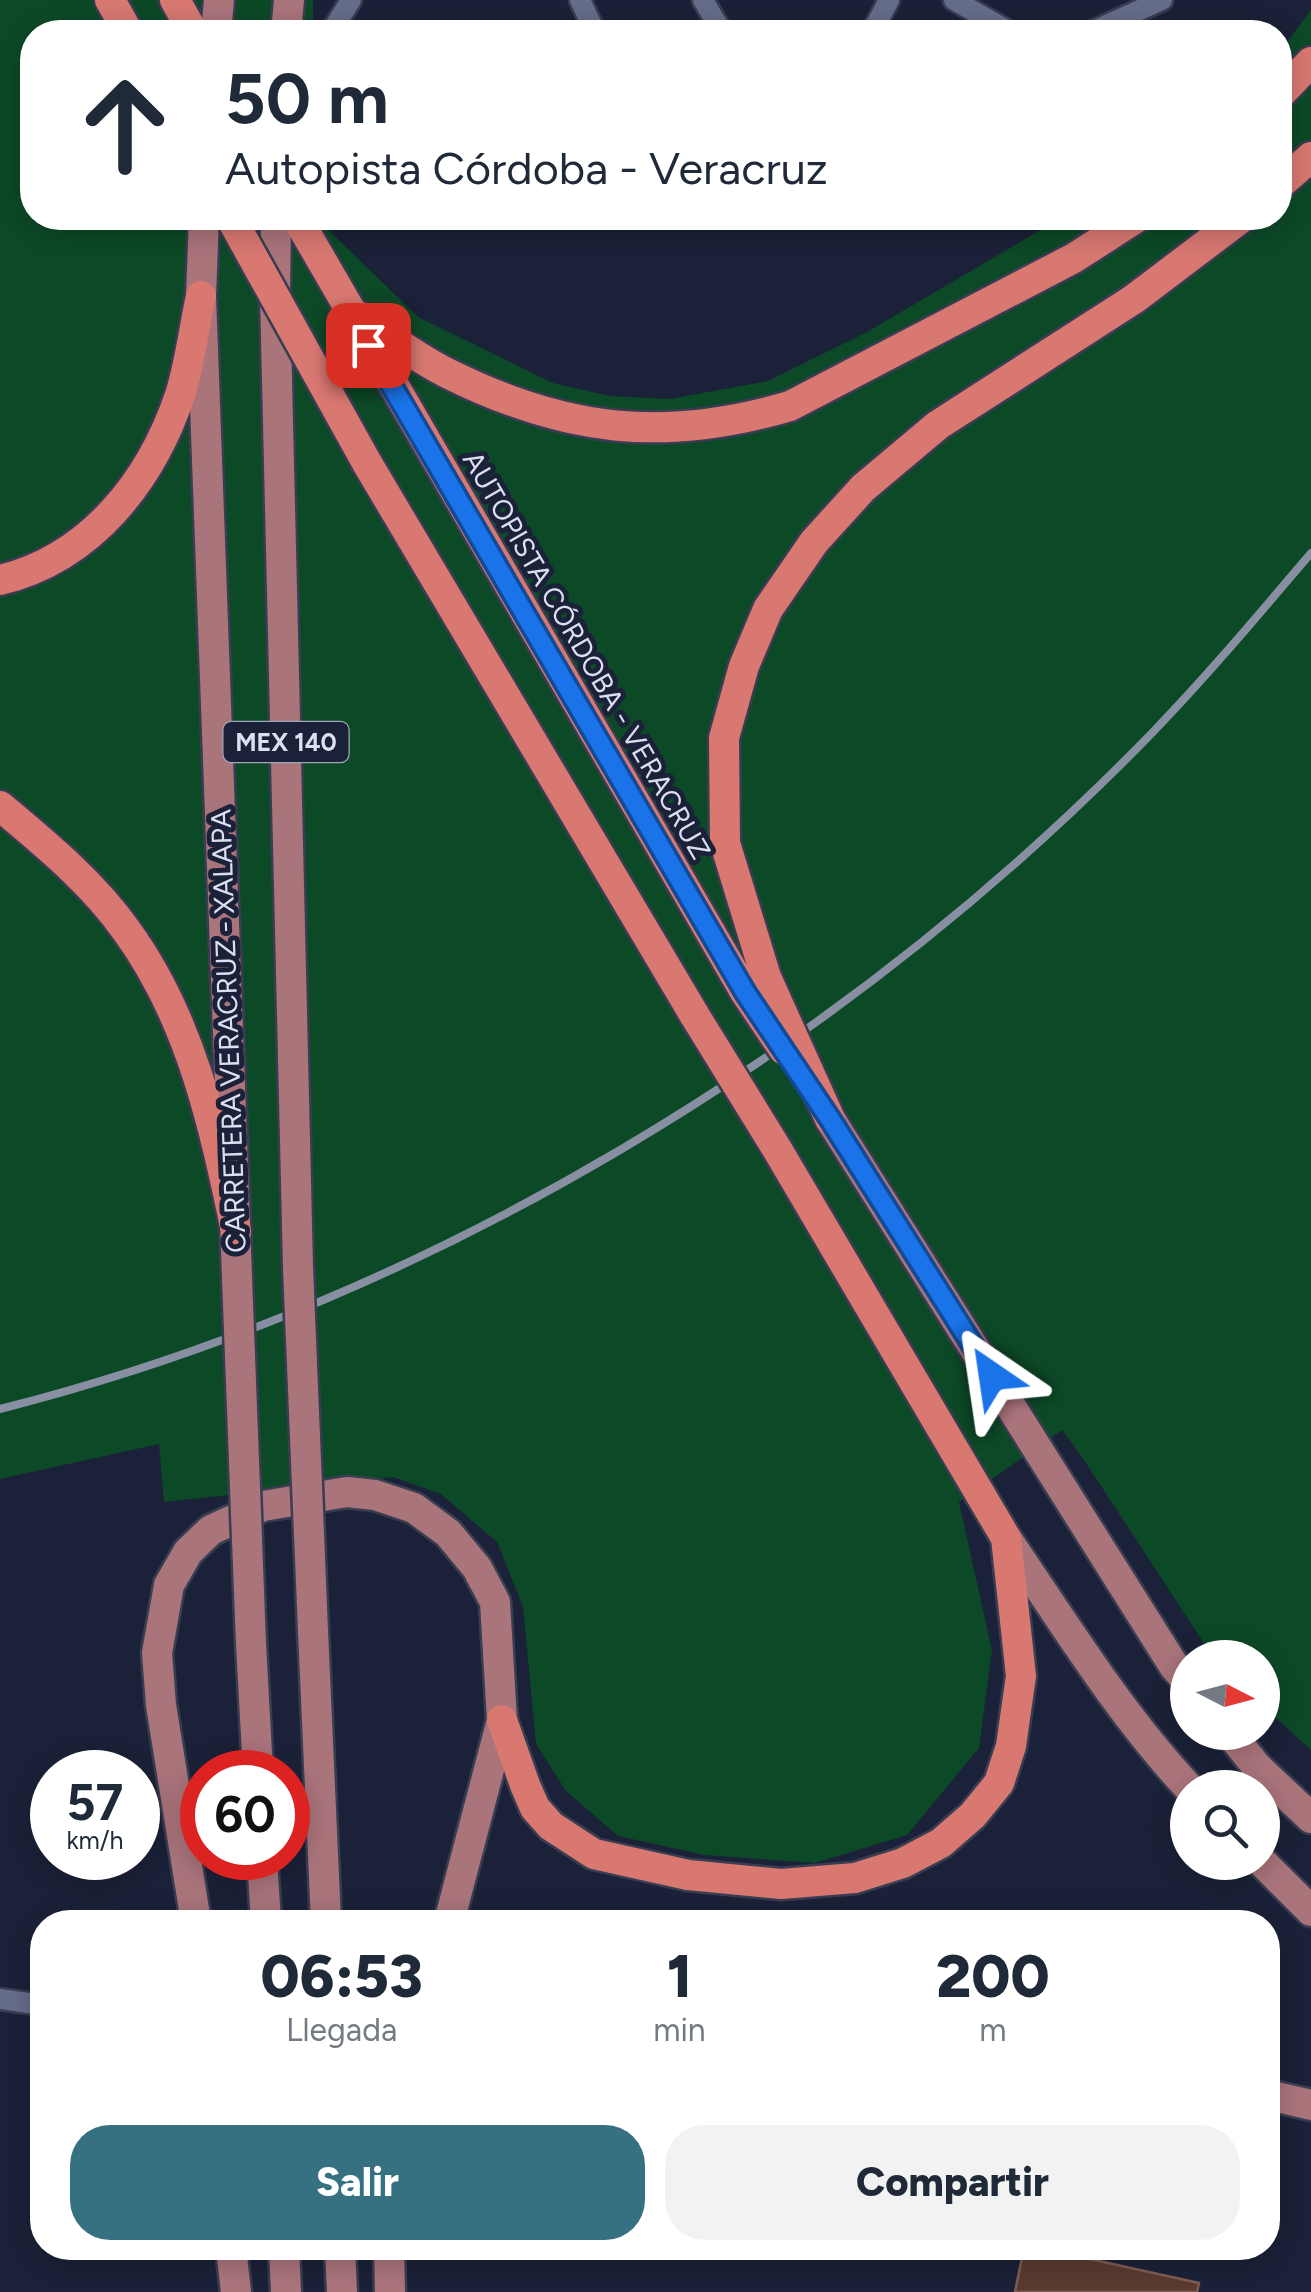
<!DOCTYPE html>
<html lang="es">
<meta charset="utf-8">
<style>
body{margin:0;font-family:Figtree,sans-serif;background:#f2f2f3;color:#1f2937;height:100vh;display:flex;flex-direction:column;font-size:38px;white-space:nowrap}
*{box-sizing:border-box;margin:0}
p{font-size:32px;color:#747a83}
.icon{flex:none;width:55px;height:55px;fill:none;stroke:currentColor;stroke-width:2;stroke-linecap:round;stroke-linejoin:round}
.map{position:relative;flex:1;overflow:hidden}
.details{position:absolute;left:30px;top:1910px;width:1250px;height:350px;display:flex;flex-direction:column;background:#fff;border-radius:40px;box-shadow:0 5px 25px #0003}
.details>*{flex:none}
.guide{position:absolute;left:20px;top:20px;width:1272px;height:210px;border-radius:40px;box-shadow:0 5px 25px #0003;background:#fff;color:#1f2937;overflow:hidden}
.needle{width:65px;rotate:96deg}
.tools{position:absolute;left:1170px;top:1640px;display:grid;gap:20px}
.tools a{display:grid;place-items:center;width:110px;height:110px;border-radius:50%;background:#fff;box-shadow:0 5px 25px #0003;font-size:50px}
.speed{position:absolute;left:30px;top:1750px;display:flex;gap:20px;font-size:50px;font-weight:700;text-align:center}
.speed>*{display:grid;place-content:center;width:130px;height:130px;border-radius:50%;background:#fff;box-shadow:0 5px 25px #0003;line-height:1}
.speed small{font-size:25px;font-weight:400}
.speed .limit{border:15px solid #d22;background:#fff;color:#111}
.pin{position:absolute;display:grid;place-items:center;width:85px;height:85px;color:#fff;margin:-42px;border-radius:20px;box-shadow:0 5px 15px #0006}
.me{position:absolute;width:110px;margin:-55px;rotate:328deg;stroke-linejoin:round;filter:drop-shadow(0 0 8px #0008)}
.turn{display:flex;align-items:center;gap:35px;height:210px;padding:0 40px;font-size:45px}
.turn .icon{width:130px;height:130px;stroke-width:2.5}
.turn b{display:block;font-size:70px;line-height:85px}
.eta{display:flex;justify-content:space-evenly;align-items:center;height:170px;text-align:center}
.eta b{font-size:60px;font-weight:800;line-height:70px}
.button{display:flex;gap:20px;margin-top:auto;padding:20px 40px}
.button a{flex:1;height:115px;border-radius:40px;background:#367181;color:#fff;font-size:40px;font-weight:800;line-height:115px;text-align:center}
.button a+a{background:#f2f2f3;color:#1f2937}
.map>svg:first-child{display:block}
.green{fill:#0c4927}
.building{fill:#593b30;stroke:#7d5d52;stroke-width:2.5}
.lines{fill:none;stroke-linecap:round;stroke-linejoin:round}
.lane-casing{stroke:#393d51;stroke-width:25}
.primary-casing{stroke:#393d51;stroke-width:35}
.highway-casing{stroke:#393d51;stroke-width:35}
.lane{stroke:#656d8a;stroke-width:20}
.primary{stroke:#aa747b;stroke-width:30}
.highway{stroke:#d87871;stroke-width:30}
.rail{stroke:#898fa2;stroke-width:8}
.primary-bridge-casing{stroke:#393d51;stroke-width:35;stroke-linecap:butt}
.highway-bridge-casing{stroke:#393d51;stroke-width:35;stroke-linecap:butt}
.primary-bridge{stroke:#aa747b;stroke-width:30}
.highway-bridge{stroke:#d87871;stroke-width:30}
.route-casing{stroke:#114b97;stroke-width:25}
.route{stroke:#1a73e8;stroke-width:18}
.labels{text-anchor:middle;stroke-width:10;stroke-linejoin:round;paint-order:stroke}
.shield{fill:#1b2138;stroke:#a1a7b9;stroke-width:2.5}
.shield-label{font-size:25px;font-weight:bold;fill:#dbe0f0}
.street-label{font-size:28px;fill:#dbe0f0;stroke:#1b2138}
</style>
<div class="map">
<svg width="1311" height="2292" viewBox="0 0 1311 2292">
<rect width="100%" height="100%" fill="#1b2138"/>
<path class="green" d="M0,0H313V32H32V218H316L418,317L553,383L610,396L670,399L768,381L867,332L1061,218H1280V51L1311,10V1750L1263,1706L1262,1658L1213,1657L1082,1457L1062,1430L959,1502L992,1650L979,1748L907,1835L815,1863L705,1855L618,1836L566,1791L536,1744L523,1607L497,1542L441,1494L393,1477L164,1502L159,1444L0,1479Z"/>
<path class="building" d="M1024,2248H1040L1199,2283L1197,2292H1015Z"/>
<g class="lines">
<g class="lane-casing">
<path id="lane" d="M580,0L595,32
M703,0L722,32
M954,0L1010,32
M331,32L351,0
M872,32L889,0
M1091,32L1162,0
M0,1999L42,2005"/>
</g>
<g class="primary-casing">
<path id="primary" d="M216,32L219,0
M286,32L289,0
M204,218L201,296L238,1304
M276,218L275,295L298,1267
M830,1119L1174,1666L1188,1682
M1006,1538C1064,1623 1118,1712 1189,1788
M313,1631L326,1922
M251,1644L258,1772
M1229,1732L1257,1767L1311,1818
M262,1858L266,1922
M1262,1862L1311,1911
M196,1922L161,1705L157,1653L169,1585L188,1552L211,1530L263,1506L347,1492L375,1495L414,1508L448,1533L477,1568L495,1602L502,1720L449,1922
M1268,2095L1311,2105
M231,2248L236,2292
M284,2248L286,2292
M340,2248L342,2292
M389,2248L390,2292"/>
</g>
<g class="highway-casing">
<path id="highway" d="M110,0L128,32
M175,0L193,32
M1280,94L1311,62
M1280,184L1311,157
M297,218L745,992
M356,315C385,334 415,357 447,373C565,432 664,443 790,406L1074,258L1136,218
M367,463L695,1016
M0,580C91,558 151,481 180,395C190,363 194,328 201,296
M0,806C44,843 92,882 126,930C191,1019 214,1126 236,1231
M766,977L725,843L724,738L744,666L768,609L814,542L863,488L938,425L1134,299L1241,218
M502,1720L525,1785L535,1808L551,1826L594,1854L688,1875L781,1884L855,1878L903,1863L941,1843L973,1815L999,1783L1011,1746L1021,1676L1006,1538L777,1149"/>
</g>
<use href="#lane" class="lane"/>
<use href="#primary" class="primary"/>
<use href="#highway" class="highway"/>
<path class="rail" d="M0,1409C430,1300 844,1050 1152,733C1208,675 1259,614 1311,553"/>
<g class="primary-bridge-casing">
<path id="primary-bridge" d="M298,1267L313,1631
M238,1304L251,1644"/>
</g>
<g class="highway-bridge-casing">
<path id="highway-bridge" d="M231,218L367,463
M766,977L830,1119
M745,992L784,1050
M695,1016L777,1149"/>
</g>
<use href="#primary-bridge" class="primary-bridge"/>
<use href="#highway-bridge" class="highway-bridge"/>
</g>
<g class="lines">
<g class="route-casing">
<path id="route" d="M368,345L745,992L830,1119L992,1376"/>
</g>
<use href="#route" class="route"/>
</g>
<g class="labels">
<rect class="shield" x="223.5" y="722" width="125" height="40" rx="8"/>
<g class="shield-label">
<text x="286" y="751">MEX 140</text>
</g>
<g class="street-label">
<text transform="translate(587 655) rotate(60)" y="10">AUTOPISTA CÓRDOBA - VERACRUZ</text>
<text transform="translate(228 1031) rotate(-92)" y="10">CARRETERA VERACRUZ - XALAPA</text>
</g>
</g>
</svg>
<div class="tools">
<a><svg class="needle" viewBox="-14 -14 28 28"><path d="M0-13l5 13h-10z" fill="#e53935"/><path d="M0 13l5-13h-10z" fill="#747a83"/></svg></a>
<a><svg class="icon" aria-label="search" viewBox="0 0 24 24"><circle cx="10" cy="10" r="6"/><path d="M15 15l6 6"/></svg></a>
</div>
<div class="speed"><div>57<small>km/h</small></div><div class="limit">60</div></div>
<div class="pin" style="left:368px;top:345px;background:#d93025"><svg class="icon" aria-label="arrive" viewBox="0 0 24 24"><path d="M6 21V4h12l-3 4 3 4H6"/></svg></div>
<svg class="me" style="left:992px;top:1376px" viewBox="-20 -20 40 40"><path d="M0-17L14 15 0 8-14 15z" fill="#1a73e8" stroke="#fff" stroke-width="4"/></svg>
<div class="guide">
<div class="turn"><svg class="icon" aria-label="ahead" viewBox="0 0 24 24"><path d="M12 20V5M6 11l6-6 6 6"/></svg><div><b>50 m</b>Autopista Córdoba - Veracruz</div></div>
</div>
<section class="details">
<div class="eta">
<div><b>06:53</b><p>Llegada</p></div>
<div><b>1</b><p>min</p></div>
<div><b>200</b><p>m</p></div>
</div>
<div class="button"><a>Salir</a><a>Compartir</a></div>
</section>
</div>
